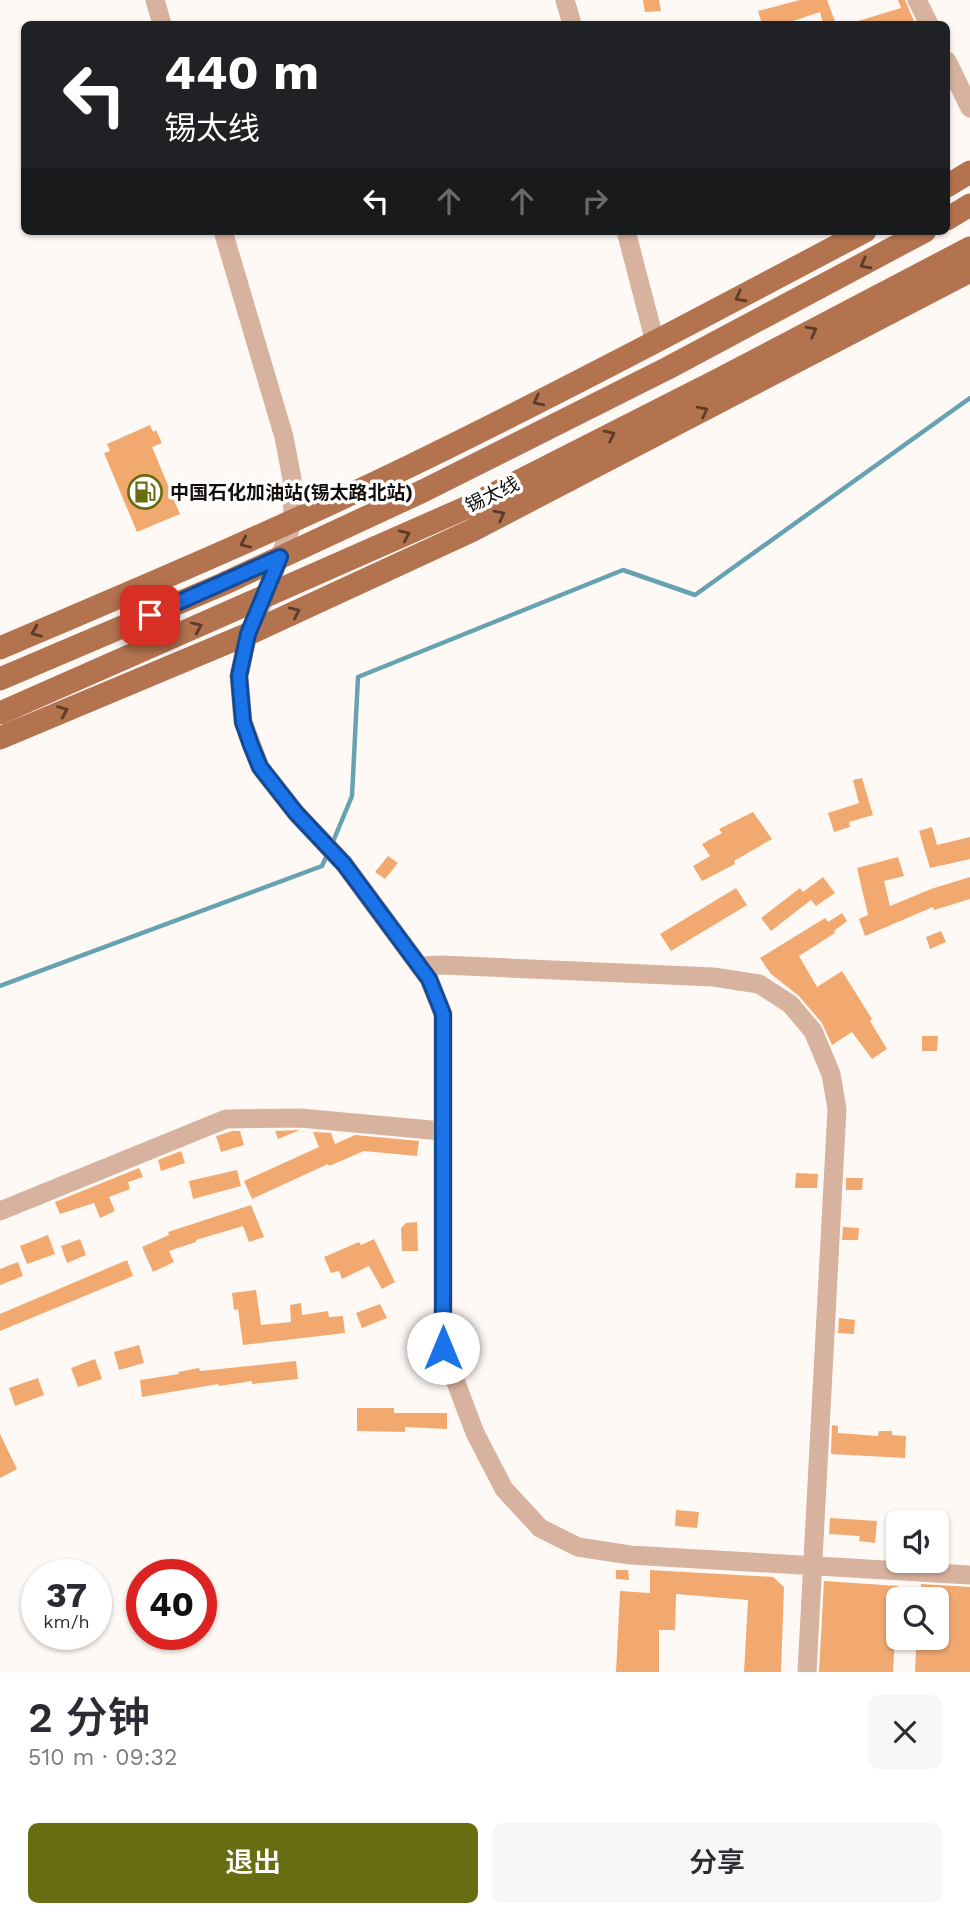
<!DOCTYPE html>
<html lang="zh">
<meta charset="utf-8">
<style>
body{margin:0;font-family:"Work Sans","Noto Sans SC",sans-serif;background:#f7f7f7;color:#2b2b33;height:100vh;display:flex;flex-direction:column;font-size:26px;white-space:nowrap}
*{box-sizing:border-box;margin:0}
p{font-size:23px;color:#7c7c81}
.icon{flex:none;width:38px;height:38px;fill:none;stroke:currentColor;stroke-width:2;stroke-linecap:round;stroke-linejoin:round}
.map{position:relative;height:1672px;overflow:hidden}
.details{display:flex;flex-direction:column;background:#fff;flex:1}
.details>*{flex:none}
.banner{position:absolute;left:21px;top:21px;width:929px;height:214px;border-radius:10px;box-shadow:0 2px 5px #0004;background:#202124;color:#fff;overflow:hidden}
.tools{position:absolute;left:886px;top:1510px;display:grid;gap:14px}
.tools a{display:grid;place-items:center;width:63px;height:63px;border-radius:10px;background:#fff;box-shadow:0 2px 5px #0004;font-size:35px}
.speed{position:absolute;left:21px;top:1559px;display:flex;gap:14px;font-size:35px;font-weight:700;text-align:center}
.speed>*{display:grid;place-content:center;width:91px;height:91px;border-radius:50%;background:#fff;box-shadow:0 2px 5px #0004;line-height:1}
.speed small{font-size:18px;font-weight:400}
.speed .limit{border:10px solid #d22;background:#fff;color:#111}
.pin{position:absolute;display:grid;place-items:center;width:60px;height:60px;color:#fff;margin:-30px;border-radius:14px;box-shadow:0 4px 10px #0006}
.me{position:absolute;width:77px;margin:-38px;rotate:0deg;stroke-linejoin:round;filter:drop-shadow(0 0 5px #0008)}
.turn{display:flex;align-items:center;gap:24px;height:147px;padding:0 28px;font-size:32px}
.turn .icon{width:91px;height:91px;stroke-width:2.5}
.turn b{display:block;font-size:49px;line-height:60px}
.lanes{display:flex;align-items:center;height:66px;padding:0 28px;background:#0003;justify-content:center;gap:35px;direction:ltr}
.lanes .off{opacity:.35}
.round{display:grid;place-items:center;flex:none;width:74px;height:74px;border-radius:10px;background:#f7f7f7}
.summary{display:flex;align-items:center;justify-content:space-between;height:119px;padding:0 28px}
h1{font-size:42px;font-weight:600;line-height:52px}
.action{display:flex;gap:14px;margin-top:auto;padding:14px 28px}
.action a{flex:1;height:80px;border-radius:10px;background:#696d11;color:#fff;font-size:28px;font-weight:600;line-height:80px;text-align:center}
.action a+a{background:#f7f7f7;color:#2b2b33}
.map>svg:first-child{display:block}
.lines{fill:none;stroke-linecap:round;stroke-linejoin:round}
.stream{stroke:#66a2b2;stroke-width:4.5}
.building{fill:#f2a970}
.minor{stroke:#d7b29e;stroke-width:19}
.major{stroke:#b4734f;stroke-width:23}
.oneway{stroke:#5b3b2a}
.route-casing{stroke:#114b97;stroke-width:18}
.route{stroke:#1a73e8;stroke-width:12}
.labels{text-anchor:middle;stroke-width:7;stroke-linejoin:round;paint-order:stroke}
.poi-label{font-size:19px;font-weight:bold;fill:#130e0b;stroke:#fff;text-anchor:start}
.street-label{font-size:19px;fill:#130e0b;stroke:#fff}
</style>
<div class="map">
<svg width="970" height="1672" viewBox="0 0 970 1672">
<rect width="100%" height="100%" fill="#fff9f5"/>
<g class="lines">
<path class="stream" d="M332,844L352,796L358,677L623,570L695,595L970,398
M0,986L322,866L327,855"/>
</g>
<path class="building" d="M643,0H659L661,11L645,12Z
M800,0H827L836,24H823L820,12L784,24H762L758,11Z
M898,0H905L914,21L904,24H855V22L901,8Z
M150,425L153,432L156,430L162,443L152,447L180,514L137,532L104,453L110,451L107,444Z
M862,778L873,815L849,822L850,827L834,832L828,813L859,803L853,780Z
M753,812L772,839L734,861L735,864L702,881L693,866L710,856L702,844L722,833L719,829Z
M932,827L937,845L970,837V859L930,868L919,831Z
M388,856L398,863L385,879L375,872Z
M898,857L904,876L884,881L890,906L931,889L970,877V899L934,910L933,907L865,936L859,919L868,915L857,868Z
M823,877L835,893L816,906L811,900L771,931L761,918L800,888L803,892Z
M736,888L747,905L671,951L660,934Z
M842,913L847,921L834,931L835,933L799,956L817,987L842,971L872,1019L870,1021L887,1049L872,1059L852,1032L832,1045L822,1023L799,996L771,974L760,958L825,918L828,922Z
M941,931L946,942L930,949L926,937Z
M922,1036H938L937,1051H922Z
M300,1130L278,1139L275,1131Z
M233,1131H240L244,1145L221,1152L216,1136Z
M313,1132L331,1133L335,1144L355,1135L419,1141L417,1156L364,1151L329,1166L328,1164L252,1199L244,1181L319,1147Z
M181,1151L185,1163L161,1171L158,1160Z
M139,1168L143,1177L128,1182L130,1189L109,1197L115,1211L100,1218L94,1203L60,1214L55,1202Z
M237,1170L241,1186L193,1199L189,1181Z
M796,1173L818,1174L817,1188H795Z
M846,1178H863L862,1190H846Z
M251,1205L264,1237L249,1242L243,1226L196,1240V1242L169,1251L174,1262L153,1272L142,1247L169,1235L168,1232Z
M417,1222L418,1251H402L401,1228L406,1223Z
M843,1227L859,1228L858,1240H842Z
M48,1235L55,1254L27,1264L20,1246Z
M80,1239L86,1255L67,1263L61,1246Z
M374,1239L395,1282L382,1289L369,1266L342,1279L339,1271L331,1273L324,1257L359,1242L361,1245Z
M127,1260L133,1276L0,1331V1314Z
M18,1262L23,1276L0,1285V1269Z
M256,1290L261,1325L291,1322L290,1305L301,1303L302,1315L328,1311L329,1317L343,1316L345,1333L243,1345L238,1309L234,1310L232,1293Z
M380,1304L387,1318L362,1328L356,1313Z
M839,1318L855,1320L854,1334L838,1333Z
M139,1345L144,1363L119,1370L114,1352Z
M95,1359L102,1379L78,1387L71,1368Z
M296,1361L298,1379L252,1384V1381L219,1386L218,1384L142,1397L140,1380L179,1374L178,1372L199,1368L200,1371Z
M38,1378L44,1395L15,1406L9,1388Z
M357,1408H394V1413H447V1429L405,1427V1432L357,1431Z
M832,1425L838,1426V1433L878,1436L879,1431H892V1435L906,1436L905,1458L831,1454Z
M0,1434L17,1469L0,1478Z
M676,1510L699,1512L697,1528L675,1526Z
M830,1518L877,1521L875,1543L859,1541L860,1536L829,1534Z
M616,1570H628L629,1580L616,1579Z
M650,1570L773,1577L784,1587L781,1672H744L748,1600L676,1594L675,1630H659V1672H616L620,1591L650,1593Z
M824,1581L898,1586L893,1672H819Z
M921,1584L970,1587V1672H915L916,1649L924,1650L925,1638H936V1600H920Z"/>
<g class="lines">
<path class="minor" d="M155,0L162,24
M565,0L572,24
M917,0L929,24
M947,61L970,108
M223,231L284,437L292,479L293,521L265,598L248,634L239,676L243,722L260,767L296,813L344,864L429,979L443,1014V1348L475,1433L504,1489L540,1528L578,1547L630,1555L970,1575
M626,231L655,342
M419,966L442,965L713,977L759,984L790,1004L813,1031L831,1074L837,1109L807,1672
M0,1211L226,1119L300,1118L442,1131"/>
<path class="major" d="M947,186L970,172
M947,219L970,205
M0,648C138,589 276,531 410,466C564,391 714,311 865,231
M0,679L223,584L423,491L668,368L925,231
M0,713L472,505L716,381L970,248
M0,738L248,634L471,531L970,271"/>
</g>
<defs><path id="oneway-chevron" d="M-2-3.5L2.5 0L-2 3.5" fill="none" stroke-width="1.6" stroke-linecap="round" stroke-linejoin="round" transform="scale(1.75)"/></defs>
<g class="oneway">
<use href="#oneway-chevron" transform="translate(865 264) rotate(152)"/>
<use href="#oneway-chevron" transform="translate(740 297) rotate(152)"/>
<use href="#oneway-chevron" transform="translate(812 331) rotate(-28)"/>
<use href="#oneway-chevron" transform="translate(538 401) rotate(153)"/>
<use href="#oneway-chevron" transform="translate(703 411) rotate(-27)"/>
<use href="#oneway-chevron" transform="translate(610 435) rotate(-27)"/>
<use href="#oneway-chevron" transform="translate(500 515) rotate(-27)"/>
<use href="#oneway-chevron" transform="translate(405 535) rotate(-24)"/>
<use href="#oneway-chevron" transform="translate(245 543) rotate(156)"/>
<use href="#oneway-chevron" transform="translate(295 612) rotate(-25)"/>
<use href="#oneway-chevron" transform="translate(197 627) rotate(-24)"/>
<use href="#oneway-chevron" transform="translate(36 632) rotate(157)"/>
<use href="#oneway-chevron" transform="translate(63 711) rotate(-23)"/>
</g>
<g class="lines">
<g class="route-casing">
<path id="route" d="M150,615L280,557L248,634L239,676L243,722L251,745L260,767L296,813L344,864L429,979L443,1014V1348"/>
</g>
<use href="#route" class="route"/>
</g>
<defs>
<g id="fuel-ring" transform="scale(1.75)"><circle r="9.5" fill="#fff" stroke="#696d11" stroke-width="1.5"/><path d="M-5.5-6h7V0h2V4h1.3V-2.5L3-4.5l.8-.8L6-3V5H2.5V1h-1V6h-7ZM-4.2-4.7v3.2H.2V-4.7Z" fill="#696d11"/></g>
</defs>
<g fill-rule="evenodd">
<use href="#fuel-ring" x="145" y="492"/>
</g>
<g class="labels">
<g class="poi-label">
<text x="170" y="499">中国石化加油站(锡太路北站)</text>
</g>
<g class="street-label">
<text transform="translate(492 494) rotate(-26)" y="7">锡太线</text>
</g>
</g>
</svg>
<div class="tools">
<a><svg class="icon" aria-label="sound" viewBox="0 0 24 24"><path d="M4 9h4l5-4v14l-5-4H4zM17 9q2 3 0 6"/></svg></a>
<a><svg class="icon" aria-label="search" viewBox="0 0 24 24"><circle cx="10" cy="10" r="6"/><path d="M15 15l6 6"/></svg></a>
</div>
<div class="speed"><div>37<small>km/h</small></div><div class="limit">40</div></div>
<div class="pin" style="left:150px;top:615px;background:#d93025"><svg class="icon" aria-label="arrive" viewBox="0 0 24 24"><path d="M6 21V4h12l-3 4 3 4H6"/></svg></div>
<svg class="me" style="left:443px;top:1348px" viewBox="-20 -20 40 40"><circle r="19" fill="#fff"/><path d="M0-13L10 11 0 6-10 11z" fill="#1a73e8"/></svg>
<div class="banner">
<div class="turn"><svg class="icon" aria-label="left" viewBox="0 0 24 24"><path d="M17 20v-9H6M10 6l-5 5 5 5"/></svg><div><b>440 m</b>锡太线</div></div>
<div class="lanes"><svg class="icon" aria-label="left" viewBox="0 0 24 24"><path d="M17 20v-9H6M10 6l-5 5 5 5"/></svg><svg class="icon off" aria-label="ahead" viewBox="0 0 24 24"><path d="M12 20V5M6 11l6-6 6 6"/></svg><svg class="icon off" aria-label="ahead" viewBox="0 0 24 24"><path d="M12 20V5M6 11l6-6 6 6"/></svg><svg class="icon off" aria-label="right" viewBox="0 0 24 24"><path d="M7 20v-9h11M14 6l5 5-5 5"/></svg></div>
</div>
</div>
<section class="details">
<div class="summary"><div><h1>2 分钟</h1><p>510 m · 09:32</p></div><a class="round"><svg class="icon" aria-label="close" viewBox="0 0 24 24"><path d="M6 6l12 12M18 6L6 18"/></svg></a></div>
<div class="action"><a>退出</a><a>分享</a></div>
</section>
